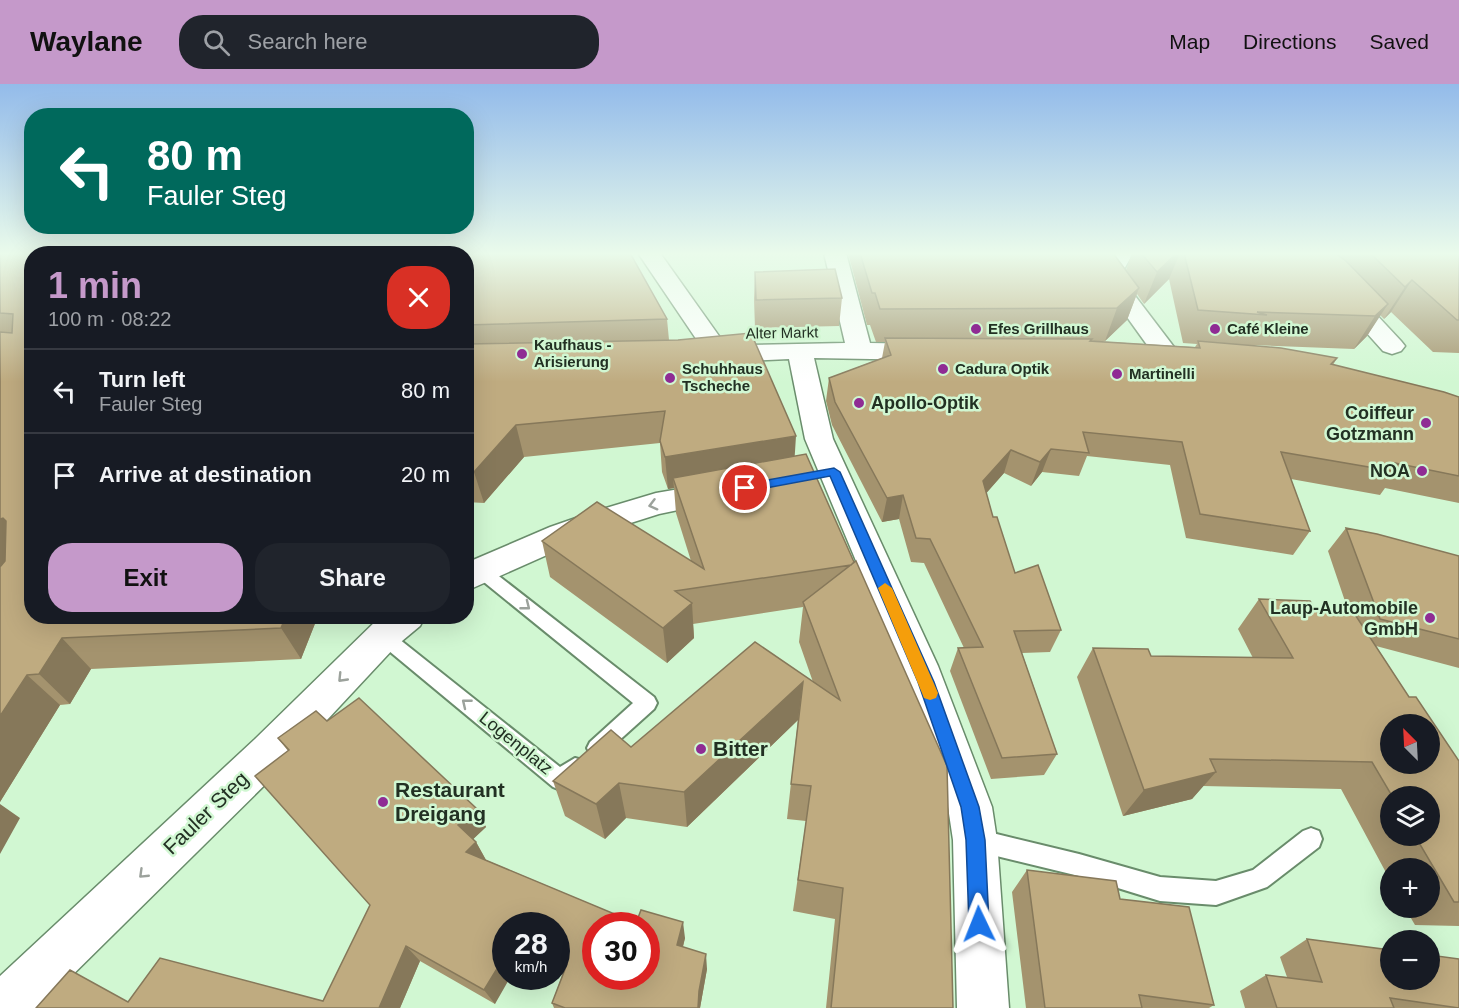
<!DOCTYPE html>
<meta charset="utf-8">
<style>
body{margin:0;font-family:Helvetica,sans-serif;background:#20242c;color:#f1f3f6;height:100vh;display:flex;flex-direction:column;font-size:22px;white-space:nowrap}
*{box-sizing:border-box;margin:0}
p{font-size:20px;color:#9ea1a6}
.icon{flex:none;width:33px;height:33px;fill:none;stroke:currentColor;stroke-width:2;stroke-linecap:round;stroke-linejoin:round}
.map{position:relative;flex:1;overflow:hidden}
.drawer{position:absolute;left:24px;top:162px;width:450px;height:378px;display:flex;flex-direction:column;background:#171b24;border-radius:24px;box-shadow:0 6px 24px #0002}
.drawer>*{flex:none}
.hud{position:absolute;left:24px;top:24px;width:450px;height:126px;border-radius:24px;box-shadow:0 6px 24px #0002;background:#00695c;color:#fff;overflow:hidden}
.needle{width:39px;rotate:336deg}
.fabs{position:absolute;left:1380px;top:630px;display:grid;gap:12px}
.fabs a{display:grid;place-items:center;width:60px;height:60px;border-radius:50%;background:#171b24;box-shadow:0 6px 24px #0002;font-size:30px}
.speed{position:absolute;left:492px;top:828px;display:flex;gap:12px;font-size:30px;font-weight:700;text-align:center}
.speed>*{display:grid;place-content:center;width:78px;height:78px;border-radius:50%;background:#171b24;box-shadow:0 6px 24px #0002;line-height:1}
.speed small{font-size:15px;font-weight:400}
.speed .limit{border:9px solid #d22;background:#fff;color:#111}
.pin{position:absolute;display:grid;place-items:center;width:51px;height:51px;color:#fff;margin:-26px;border:3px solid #fff;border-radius:50%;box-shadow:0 2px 6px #0007}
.me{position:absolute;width:66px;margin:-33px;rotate:358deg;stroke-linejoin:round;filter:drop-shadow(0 0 4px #0008)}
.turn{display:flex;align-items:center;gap:21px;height:126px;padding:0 24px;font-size:27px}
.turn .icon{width:78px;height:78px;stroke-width:2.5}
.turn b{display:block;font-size:42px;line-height:51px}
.round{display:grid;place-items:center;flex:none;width:63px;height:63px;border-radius:24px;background:#20242c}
.headline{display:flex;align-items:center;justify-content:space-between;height:102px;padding:0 24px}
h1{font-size:36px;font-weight:800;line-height:45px;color:#c599ca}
.button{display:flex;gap:12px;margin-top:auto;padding:12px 24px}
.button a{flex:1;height:69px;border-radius:24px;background:#c599ca;color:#111;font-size:24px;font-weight:800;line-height:69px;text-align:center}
.button a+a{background:#20242c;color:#f1f3f6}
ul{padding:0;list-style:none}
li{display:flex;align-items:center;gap:18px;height:84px;padding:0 24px;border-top:2px solid #363941}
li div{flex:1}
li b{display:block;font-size:22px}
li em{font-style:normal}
header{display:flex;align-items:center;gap:36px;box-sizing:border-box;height:84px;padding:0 30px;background:#c599ca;color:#111}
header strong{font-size:28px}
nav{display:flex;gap:33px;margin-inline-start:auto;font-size:21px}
.search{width:420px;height:54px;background:#20242c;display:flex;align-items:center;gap:15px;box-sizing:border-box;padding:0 21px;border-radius:24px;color:#9ea1a6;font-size:22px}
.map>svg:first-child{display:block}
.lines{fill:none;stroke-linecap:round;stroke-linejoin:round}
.lane-casing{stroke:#698c6b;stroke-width:4}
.street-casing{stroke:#698c6b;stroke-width:3}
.lane{fill:#fff;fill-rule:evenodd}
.street{fill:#fff;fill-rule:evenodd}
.wall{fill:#a4936e;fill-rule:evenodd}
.shaded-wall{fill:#86785a}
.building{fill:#bfab80;stroke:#86785a;stroke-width:1.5;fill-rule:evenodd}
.oneway{stroke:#9ca29c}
.route{fill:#1a73e8;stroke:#114b97;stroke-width:1.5}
.slow{fill:#f59e0b}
.poi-dot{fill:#8f2c94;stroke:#d1f7d2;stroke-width:2}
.labels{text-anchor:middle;stroke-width:5;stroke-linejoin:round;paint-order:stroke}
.far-poi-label{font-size:15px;font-weight:bold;fill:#223023;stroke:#d1f7d2;text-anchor:start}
.far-street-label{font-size:15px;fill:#223023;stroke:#d1f7d2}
.poi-label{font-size:18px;font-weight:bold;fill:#223023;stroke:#d1f7d2;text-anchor:end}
.street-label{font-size:18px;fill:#223023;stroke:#d1f7d2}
.near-poi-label{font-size:21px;font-weight:bold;fill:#223023;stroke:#d1f7d2;text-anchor:start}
.near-street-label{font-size:21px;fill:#223023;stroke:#d1f7d2}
</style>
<header>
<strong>Waylane</strong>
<div class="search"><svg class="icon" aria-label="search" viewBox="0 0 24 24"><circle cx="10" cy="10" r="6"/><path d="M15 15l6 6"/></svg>Search here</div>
<nav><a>Map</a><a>Directions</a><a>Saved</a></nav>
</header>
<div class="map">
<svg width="1459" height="924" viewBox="0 0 1459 924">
<rect width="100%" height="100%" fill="#d1f7d2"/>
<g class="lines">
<g class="lane-casing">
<path id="lane" d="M480,480L486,482L654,613L657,619L654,625L604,670L597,673L590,670L587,664L590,658L633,619L474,490L472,486L474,482Z
M383,545L389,547L560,683L575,674L582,676L585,683C581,693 571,702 560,706L553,703L377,557L374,552L377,547Z
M1311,744L1319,747L1322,755L1319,763L1267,803L1216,821L1160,817L1079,792L976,767L968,764L965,756L968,748L976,745L1079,770L1160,793L1216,797L1253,786L1303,747Z"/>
</g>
<g class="street-casing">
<path id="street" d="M638,169H660L724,259L747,261L845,259L824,169H846L870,259L928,260L937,263L941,268L937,273L928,276L814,274L833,355L938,582L992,723L997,756L1009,924H957L953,756L948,723L900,582L805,355L789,275L747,277L707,271Z
M1111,169H1133L1122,189L1126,200L1177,267L1173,272L1164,275L1155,272L1104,201L1100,189Z
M1282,169H1307L1345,197L1401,257L1405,262L1401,267L1392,270L1383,267L1329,207Z
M720,398L731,401L735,408L731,415L659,430L618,443L574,459L466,507V479L550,443L596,427L656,409Z
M381,532H425L420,542L396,562L285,681L39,924H0V892L255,655Z"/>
</g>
<use href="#lane" class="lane"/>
<use href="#street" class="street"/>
</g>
<path class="wall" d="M0,169H631V171L667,235L669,256L794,373L854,478L953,924H826L835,835L793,827L806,737L787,735L798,636L687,743L626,734L605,755L565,732L553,697L631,663L813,598L799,558L803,523L693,540L694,554L667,579L550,493L542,457L691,477L676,429L674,404L668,405L662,388L660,359L524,373L484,419L466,418V170H32V532H318L301,575L91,585L70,620L60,621L0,718Z
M848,169H1113L1126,186L1132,169H1459V269L1433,268L1391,228L1384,235L1380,231L1367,252L1354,265L1251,261L1337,274L1333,281L1459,313V419L1385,404L1380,411L1291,395L1310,447L1293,471L1186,454L1170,381L1087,372L1079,392L1042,388L1031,402L1004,389L986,409L993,433L1015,489L1061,546L1050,568L1022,569L1057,670L1044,691L991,695L950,587L958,564H964L924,479L911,478L899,435L882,438L832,341L826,317L829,294L882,274L885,258H876L870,241H867ZM1169,195L1183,259L1197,260L1195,263L1093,257H1105L1127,236L1137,210L1144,220Z
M755,188L842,214L839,242L755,244L754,215Z
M1346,444L1459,472V584L1376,562L1409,613L1459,677V842L1415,841L1405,824H1430V784H1390V796L1341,705L1203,702L1192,715L1123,732L1077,593L1093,564L1151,572L1253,574L1238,545L1259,515L1317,528L1349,529L1328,467ZM1390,712H1430V752H1390Z
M327,637L476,724L486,743L473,755L476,758L486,776L636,839L685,854L683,863L707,885L700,924H554L552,919L563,889L556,884V842H506L495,920L420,877L400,924H36L128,917H323L370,822L288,667L278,654Z
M1027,786L1120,815L1214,921L1209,924H1026L1012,808Z
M1307,855L1459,924H1245L1240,907L1266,891L1287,893L1280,873Z"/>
<path class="shaded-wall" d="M1177,169H1180L1169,195L1144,220L1157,188Z
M1412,196L1391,228L1384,235L1405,203Z
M1139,204L1127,236L1105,257L1117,224Z
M1388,220L1367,252L1354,265L1375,232Z
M516,341L524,373L484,419L474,388Z
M796,352L794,383L673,394L674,404L668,405L665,373Z
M1051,365L1042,388L1031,402L1040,378Z
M1011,366L1004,389L976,421L983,397Z
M903,411L899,435L882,438L887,414Z
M3,434L31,466L0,497V435Z
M692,519L694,554L667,579L663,544Z
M286,532H318L301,575L281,544Z
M62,554L91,585L70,620L39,590Z
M27,591L60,621L0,718V632Z
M803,598L798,636L687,743L684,708Z
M1216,688L1192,715L1123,732L1144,706Z
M619,699L626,734L605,755L596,720Z
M0,720L20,734L0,770Z
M476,724L486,743L468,760L458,741Z
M476,758L486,776L466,768Z
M683,838L685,854L679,877L677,861Z
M406,862L420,877L400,924H379Z
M506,870V892H511L495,920L484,906Z
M706,870L707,885L700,924H698L699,907Z"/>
<path class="building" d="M0,169H630L667,235L466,241V170H32V532H286L281,544L62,554L39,590L27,591L0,632V483L5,477L6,437L3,434L0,435V248L12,249L13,230L0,229Z
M860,169H1113L1139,204L1117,224L880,225L875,209H872Z
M1141,169H1177L1157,188Z
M1184,169H1335L1346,177L1388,220L1375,232L1257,228L1267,231L1198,226Z
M1370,169H1459V236H1457L1412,196L1405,203Z
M835,185L842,214L756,216L755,188Z
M751,249L796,352L665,373L660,357L665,327L516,341L474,388L466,387V260L678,256Z
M885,254L1092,255L1090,257L1200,264L1198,257L1281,264L1337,274L1331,280L1444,308L1459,313V392L1395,379L1398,388L1281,368L1310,447L1200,430L1182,358L1083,348L1089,369L1051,365L1040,378L1011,366L983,397L993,433H997L1015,489L1038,481L1061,546L1014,547L1057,670L1002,674L958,564L983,563L930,455L916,454L903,411L887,414L835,318L829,294L891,271Z
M806,370L854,478L851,481L675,507L692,519L663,544L542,457L597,418L704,485L673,394Z
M1346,444L1377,450L1459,472V555L1380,535Z
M856,477L947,682L953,924H831L843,804L798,796L811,702L791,700L803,598L684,708L619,699L596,720L553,697L611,646L631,663L755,558L840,616L803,518Z
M1259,515L1310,517L1317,528L1354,529L1409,613H1416L1459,677V818H1454L1415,752H1430V712H1392L1372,678L1210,675L1216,688L1144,706L1093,564L1148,565L1151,572L1293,574ZM1390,640H1430V680H1390Z
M359,614L476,724L458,741L476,758L466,768L636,839L641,826L683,838L677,861L706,870L699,907L698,924H565L552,919L567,880L556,874V842H506V870L484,906L406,862L379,924H36L70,886L128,918L160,874L323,917L370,821L255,692L289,666L278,654L316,627L327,637ZM596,842H646V892H596Z
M1027,786L1116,797L1120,815L1189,823L1214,921L1139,911L1142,924H1045Z
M1307,855L1390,866V896H1430V871L1459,875V924L1390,914L1394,924H1277L1266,891L1322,898Z"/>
<defs><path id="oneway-chevron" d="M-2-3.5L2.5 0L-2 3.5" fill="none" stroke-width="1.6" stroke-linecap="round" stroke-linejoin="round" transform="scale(1.5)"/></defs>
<g class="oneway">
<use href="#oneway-chevron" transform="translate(653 421) rotate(165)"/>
<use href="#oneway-chevron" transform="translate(526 522) rotate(38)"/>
<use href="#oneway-chevron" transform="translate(342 594) rotate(134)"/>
<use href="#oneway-chevron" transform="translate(466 619) rotate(-141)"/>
<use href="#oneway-chevron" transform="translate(143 790) rotate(136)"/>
</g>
<linearGradient id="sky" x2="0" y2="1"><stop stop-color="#93bbea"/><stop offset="0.57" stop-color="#eafbeb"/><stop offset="1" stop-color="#eafbeb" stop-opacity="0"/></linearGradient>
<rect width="1459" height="298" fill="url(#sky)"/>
<path class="route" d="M834,384L840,388L934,598L979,723L985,756L989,840L986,847L979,850L972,847L969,840L966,756L961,723L918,598L830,392L745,408L739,404L745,400Z"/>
<path class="slow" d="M885,499L892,504L938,609L936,614L930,616L924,614L922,609L878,504Z"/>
<g class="poi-dot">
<circle cx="976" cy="245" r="6"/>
<circle cx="1215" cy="245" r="6"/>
<circle cx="522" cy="270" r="6"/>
<circle cx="943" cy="285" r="6"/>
<circle cx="1117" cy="290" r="6"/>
<circle cx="670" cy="294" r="6"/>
<circle cx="859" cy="319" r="6"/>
<circle cx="1426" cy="339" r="6"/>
<circle cx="1422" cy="387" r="6"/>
<circle cx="1430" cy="534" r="6"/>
<circle cx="701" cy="665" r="6"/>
<circle cx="383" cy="718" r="6"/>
</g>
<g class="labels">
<g class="far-poi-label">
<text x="988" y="250">Efes Grillhaus</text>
<text x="1227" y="250">Café Kleine</text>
<text x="534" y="266">Kaufhaus -<tspan x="534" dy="17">Arisierung</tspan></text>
<text x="682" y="290">Schuhhaus<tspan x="682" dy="17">Tscheche</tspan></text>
<text x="955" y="290">Cadura Optik</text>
<text x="1129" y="295">Martinelli</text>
</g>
<g class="far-street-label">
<text transform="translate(782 249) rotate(-1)" y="5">Alter Markt</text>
</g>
<g class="poi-label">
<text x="871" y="325" text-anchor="start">Apollo-Optik</text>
<text x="1414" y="335">Coiffeur<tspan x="1414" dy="21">Gotzmann</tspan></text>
<text x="1410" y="393">NOA</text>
<text x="1418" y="530">Laup-Automobile<tspan x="1418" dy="21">GmbH</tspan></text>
</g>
<g class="street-label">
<text transform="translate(516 659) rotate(39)" y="6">Logenplatz</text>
</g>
<g class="near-poi-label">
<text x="713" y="672">Bitter</text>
<text x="395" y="713">Restaurant<tspan x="395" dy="24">Dreigang</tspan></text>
</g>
<g class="near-street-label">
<text transform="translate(206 729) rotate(-44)" y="7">Fauler Steg</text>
</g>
</g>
</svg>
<div class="fabs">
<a><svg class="needle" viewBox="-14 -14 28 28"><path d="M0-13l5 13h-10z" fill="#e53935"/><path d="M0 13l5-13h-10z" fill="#9ea1a6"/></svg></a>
<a><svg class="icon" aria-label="layers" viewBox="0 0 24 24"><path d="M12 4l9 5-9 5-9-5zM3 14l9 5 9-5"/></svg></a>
<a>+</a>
<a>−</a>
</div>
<div class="speed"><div>28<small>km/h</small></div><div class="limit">30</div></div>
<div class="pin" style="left:745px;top:404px;background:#d93025"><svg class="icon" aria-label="arrive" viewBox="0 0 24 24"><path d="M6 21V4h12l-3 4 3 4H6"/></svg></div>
<svg class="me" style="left:979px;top:840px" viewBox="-20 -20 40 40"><path d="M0-17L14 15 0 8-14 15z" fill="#1a73e8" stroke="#fff" stroke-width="4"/></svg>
<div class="hud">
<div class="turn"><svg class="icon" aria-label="left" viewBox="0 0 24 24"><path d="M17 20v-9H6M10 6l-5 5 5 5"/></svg><div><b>80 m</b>Fauler Steg</div></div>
</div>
<section class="drawer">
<div class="headline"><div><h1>1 min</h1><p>100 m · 08:22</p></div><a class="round" style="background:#d93025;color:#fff"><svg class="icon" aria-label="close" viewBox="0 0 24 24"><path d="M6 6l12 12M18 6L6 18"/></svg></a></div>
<ul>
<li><svg class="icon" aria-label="left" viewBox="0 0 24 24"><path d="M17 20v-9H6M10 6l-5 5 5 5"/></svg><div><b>Turn left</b><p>Fauler Steg</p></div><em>80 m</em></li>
<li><svg class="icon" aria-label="arrive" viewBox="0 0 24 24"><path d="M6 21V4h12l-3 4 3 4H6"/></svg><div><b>Arrive at destination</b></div><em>20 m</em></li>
</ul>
<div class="button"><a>Exit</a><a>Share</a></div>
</section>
</div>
